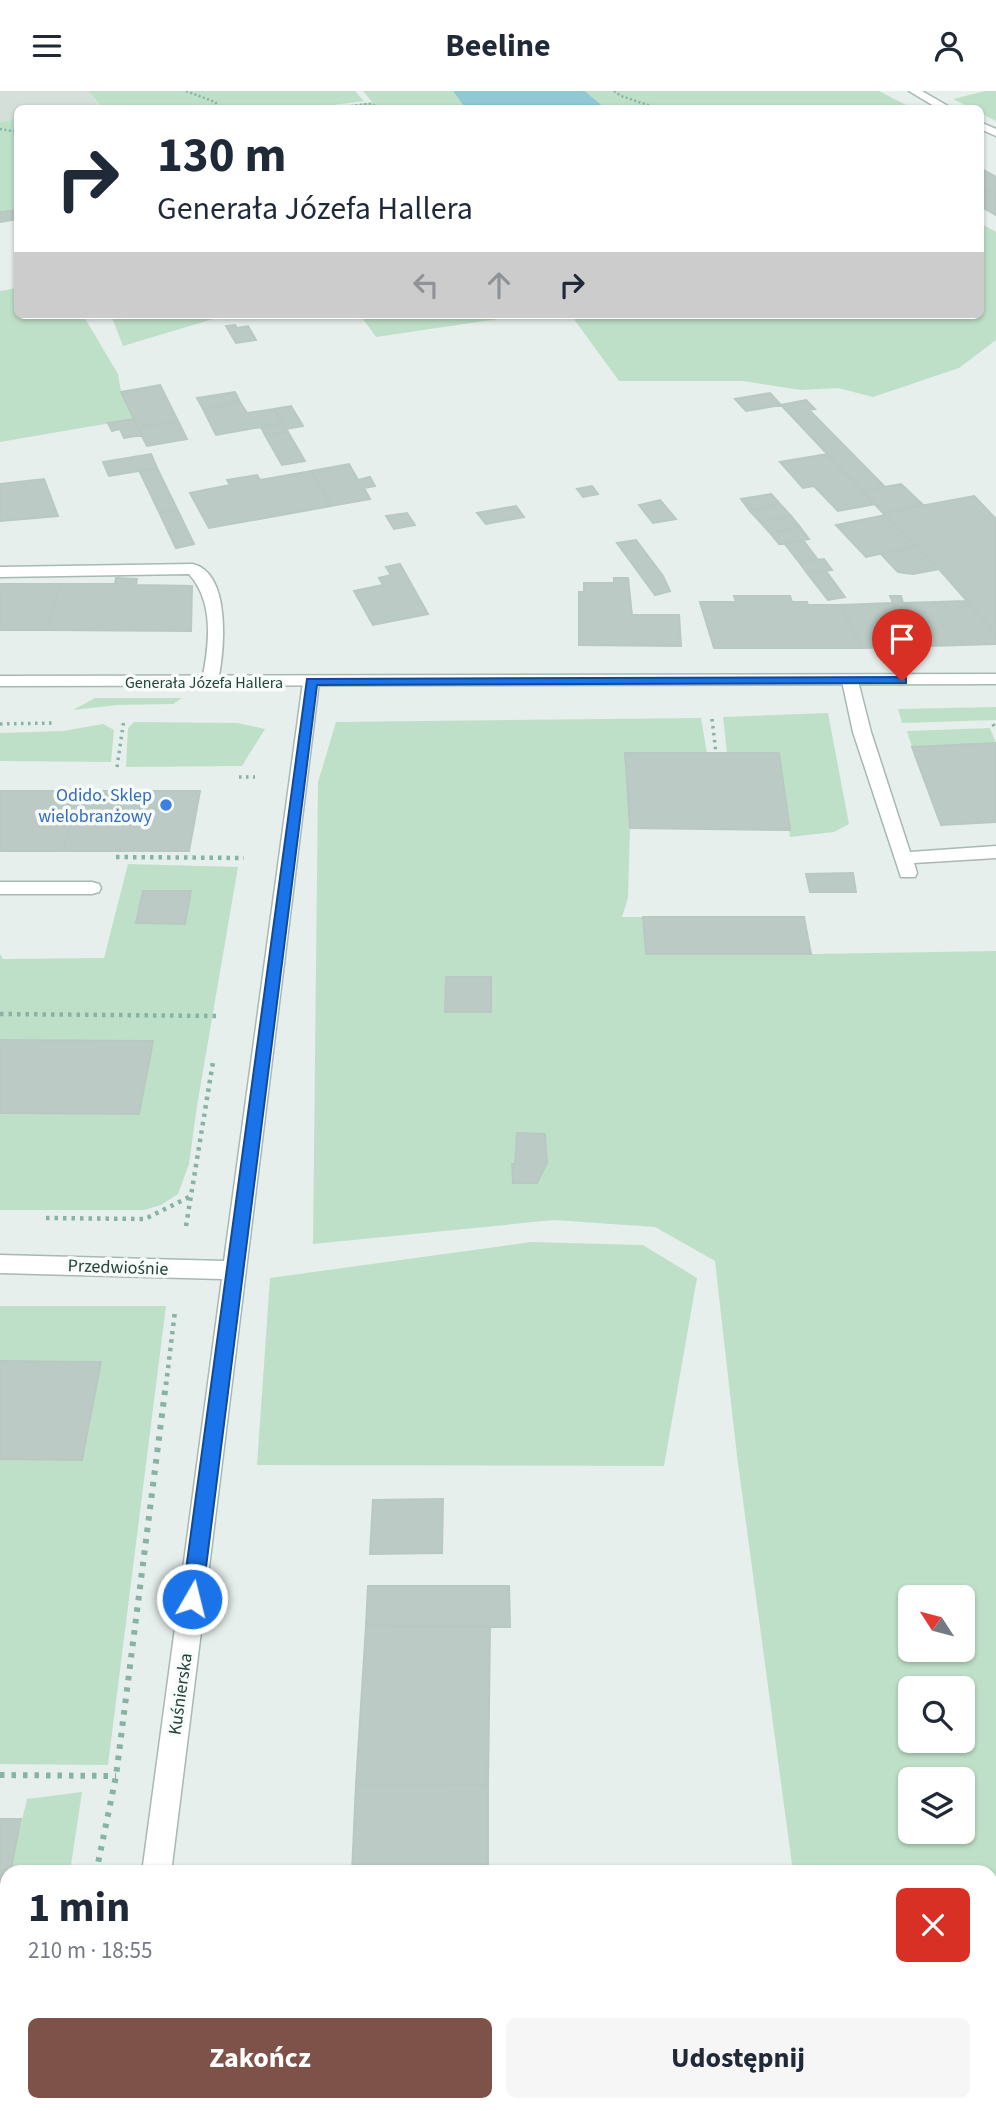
<!DOCTYPE html>
<html lang="pl">
<meta charset="utf-8">
<style>
body{margin:0;font-family:"Source Sans 3",sans-serif;background:#f6f6f7;color:#1f2937;height:100vh;display:flex;flex-direction:column;font-size:26px;white-space:nowrap}
*{box-sizing:border-box;margin:0}
p{font-size:23px;color:#747a83}
.icon{flex:none;width:38px;height:38px;fill:none;stroke:currentColor;stroke-width:2;stroke-linecap:round;stroke-linejoin:round}
.map{position:relative;flex:1;overflow:hidden}
.details{position:absolute;left:0px;top:1774px;width:998px;height:247px;display:flex;flex-direction:column;background:#fff;border-radius:21px 21px 0 0;box-shadow:0 2px 5px #0004}
.details>*{flex:none}
.hud{position:absolute;left:14px;top:14px;width:970px;height:214px;border-radius:10px;box-shadow:0 2px 5px #0004;background:#fff;color:#1f2937;overflow:hidden}
.needle{width:46px;rotate:306deg}
.fabs{position:absolute;left:898px;top:1494px;display:grid;gap:14px}
.fabs a{display:grid;place-items:center;width:77px;height:77px;border-radius:10px;background:#fff;box-shadow:0 2px 5px #0004;font-size:35px}
.pin{position:absolute;display:grid;place-items:center;width:60px;height:60px;color:#fff;margin:-72px -30px;border-radius:50% 50% 50% 0;rotate:-45deg;box-shadow:0 0 7px #0007}
.pin .icon{rotate:45deg}
.me{position:absolute;width:77px;margin:-38px;rotate:8deg;stroke-linejoin:round;filter:drop-shadow(0 0 5px #0008)}
.turn{display:flex;align-items:center;gap:24px;height:147px;padding:0 28px;font-size:32px}
.turn .icon{width:91px;height:91px;stroke-width:2.5}
.turn b{display:block;font-size:49px;line-height:60px}
.lanes{display:flex;align-items:center;height:66px;padding:0 28px;background:#0003;justify-content:center;gap:35px;direction:ltr}
.lanes .off{opacity:.35}
.round{display:grid;place-items:center;flex:none;width:74px;height:74px;border-radius:10px;background:#f6f6f7}
.summary{display:flex;align-items:center;justify-content:space-between;height:119px;padding:0 28px}
h1{font-size:42px;font-weight:700;line-height:52px}
.primary-button{display:flex;gap:14px;margin-top:auto;padding:14px 28px}
.primary-button a{flex:1;height:80px;border-radius:10px;background:#7f5249;color:#fff;font-size:28px;font-weight:700;line-height:80px;text-align:center}
.primary-button a+a{background:#f6f6f7;color:#1f2937}
header{display:flex;justify-content:space-between;align-items:center;height:91px;padding:0 28px;background:#fff;font-size:32px;font-weight:700}
.map>svg:first-child{display:block}
.built{fill:#d4dfda}
.green{fill:#bfe0c8;fill-rule:evenodd}
.water{fill:#8ec9d4}
.building{fill:#bbcac4;stroke:#b8c9c2;stroke-width:2}
.lines{fill:none;stroke-linecap:round;stroke-linejoin:round}
.service-casing{stroke:#a8b8b2;stroke-width:3}
.minor-casing{stroke:#a8b8b2;stroke-width:3}
.tertiary-casing{stroke:#a8b8b2;stroke-width:3}
.path-far3{stroke:#86b3a5;stroke-width:2.5;stroke-dasharray:2 2.5;stroke-linecap:butt}
.path-far2{stroke:#86b3a5;stroke-width:3.5;stroke-dasharray:2.5 4.5;stroke-linecap:butt}
.path-far1{stroke:#86b3a5;stroke-width:4.5;stroke-dasharray:3.5 5;stroke-linecap:butt}
.path{stroke:#86b3a5;stroke-width:6;stroke-dasharray:4.5 7;stroke-linecap:butt}
.service{fill:#fff;fill-rule:evenodd}
.minor{fill:#fff;fill-rule:evenodd}
.tertiary{fill:#fff;fill-rule:evenodd}
.route{fill:#1a73e8;stroke:#114b97;stroke-width:2}
.shop-dot{fill:#3f7fe0;stroke:#f7fbf9;stroke-width:2.5}
.labels{text-anchor:middle;stroke-width:7;stroke-linejoin:round;paint-order:stroke}
.far-street-label{font-size:16px;fill:#24423a;stroke:#f7fbf9}
.shop-label{font-size:18px;fill:#366cbe;stroke:#f7fbf9;text-anchor:end}
.street-label{font-size:18px;fill:#24423a;stroke:#f7fbf9}
</style>
<header><svg class="icon" aria-label="menu" viewBox="0 0 24 24"><path d="M4 6h16M4 12h16M4 18h16"/></svg>Beeline<svg class="icon" aria-label="person" viewBox="0 0 24 24"><circle cx="12" cy="8" r="4"/><path d="M4 21q1-7 8-7t8 7"/></svg></header>
<div class="map">
<svg width="996" height="2020" viewBox="0 0 996 2020">
<rect width="100%" height="100%" fill="#e6efeb"/>
<path class="built" d="M0,0H88L101,16L18,18L17,28L0,31Z"/>
<path class="green" d="M88,0H355L364,10L302,18H91L101,15Z
M363,0H453L465,17L323,18L372,11Z
M585,0H879L912,17H605Z
M985,0H996V30L980,22V18L971,17L953,8Z
M17,28V118L0,120V31Z
M980,132L996,141V249L959,277L873,306L838,297L801,299L743,290H619L571,224H980Z
M17,197L18,224H83L118,283L121,301L134,328L0,351V200Z
M111,224H223V225L123,255Z
M360,224H525L376,246Z
M95,607H182L173,613L118,614L73,619Z
M996,616V629L902,632L898,618Z
M828,622L849,733L834,741L790,746L779,663L727,662L723,626Z
M701,627L707,662H626L630,737L628,807L622,826H643L811,863L996,860V2020H825L824,2014H990V1782L793,1781L737,1365L715,1170L655,1136L554,1129L313,1153L318,691L336,631ZM910,1507H962V1559H910ZM910,1598H962V1650H910ZM910,1689H962V1741H910Z
M134,631L238,632L265,638L242,675L126,676L128,637Z
M103,633L114,639L111,671L0,670V642L63,640Z
M990,637L996,652L912,656L907,640Z
M128,773L238,776L197,1015L189,1073L178,1103L161,1114L144,1119H0V863L3,868L104,867Z
M531,1151L643,1154L697,1187L664,1375L257,1374L270,1187Z
M0,1215H166L108,1674L0,1673Z
M82,1701L70,1781H10L27,1708Z
M7,1798V2014H32L31,2020H0V1832Z"/>
<path class="water" d="M453,0H585L605,17H465Z"/>
<path class="building" d="M980,77L996,86V99L980,103Z
M996,99V124L980,115V103Z
M15,119L18,128L0,131V121Z
M235,234L237,237L248,235L256,249L236,252L226,235Z
M160,294L178,330L138,337L121,301Z
M235,301L240,311L203,318L197,307Z
M770,302L781,314L746,320L735,308Z
M806,309L815,318L809,319L884,395L862,400L781,314Z
M240,311L247,322L274,318L283,332L216,344L203,318Z
M291,315L303,335L286,338L274,318Z
M134,328L142,344L124,347L120,338L112,340L108,332Z
M178,330L187,348L147,355L138,337Z
M283,332L288,341L265,344L261,336Z
M288,341L305,370L282,374L265,344Z
M151,363L157,377L109,385L103,371Z
M827,363L862,400L875,413L838,420L814,395L803,397L780,371Z
M349,373L358,389L370,386L375,395L364,397L370,408L331,415L311,380Z
M157,377L177,418L159,421L139,379Z
M311,380L331,415L209,437L190,402L230,394L227,389L257,384L260,389Z
M44,388L58,425L0,430V393Z
M901,393L923,414L883,422L862,400Z
M592,395L598,403L583,406L577,398Z
M771,403L780,413L750,420L741,408Z
M974,405L996,428V543L939,478L883,422Z
M660,409L676,428L653,432L639,414Z
M780,413L791,425L760,431L750,420Z
M516,415L524,426L486,433L477,422Z
M177,418L194,453L176,457L159,421Z
M407,422L415,434L394,438L386,425Z
M885,424L916,455L866,466L836,434Z
M791,425L800,436L770,442L760,431Z
M800,436L809,448L779,453L770,442Z
M636,449L663,485L670,500L655,504L617,452Z
M803,449L818,469L799,471L784,452Z
M916,455L939,478L913,483L898,481L881,463Z
M824,468L832,479L807,482L799,471Z
M400,473L428,523L373,534L354,500L383,494L379,487L391,484L386,476Z
M826,480L845,506L828,509L807,482Z
M116,487L137,488L136,494L192,495L191,540L47,539L60,493H115Z
M614,487H628L632,524H679L681,555L579,554V501H584V492H614Z
M0,493H60L47,539H0Z
M734,505H790L792,511H807L808,514H840L862,557H714L700,511H736Z
M890,505H901L903,512L967,510L996,543V553L862,557L840,514L893,512Z
M996,652V731L941,734L912,656Z
M625,662H779L790,739L630,737Z
M0,700H79L63,760H0Z
M79,700H200L189,760H63Z
M853,782L856,801H810L806,783Z
M143,800H191L185,833L136,832Z
M643,826H804L811,863H646Z
M446,886H491V921H445Z
M0,949L153,950L139,1023L0,1022Z
M517,1042L545,1043L547,1072L537,1092H513L512,1073H515Z
M0,1270L101,1271L82,1369L0,1368Z
M443,1408L442,1462L370,1463L373,1409Z
M368,1495H509L510,1536L366,1535Z
M366,1535L490,1536L488,1694L356,1693Z
M356,1693L488,1694V1782H352Z
M0,1728H21L10,1782H7V1798L0,1832Z
M270,2014H339V2020H269Z
M339,2014H390V2020H339Z
M390,2014H535V2020H390Z"/>
<g class="lines">
<g class="service-casing">
<path id="service" d="M909,0H922L953,18H939Z
M980,31L996,38V45L980,38Z
M193,473C232,483 224,561 218,590L210,595L202,590C209,554 215,512 189,483L0,486V476Z
M850,585L858,590L871,641L910,761L996,755V767L914,772L917,782L915,786H901L853,641L842,590Z
M0,791H92L99,793L101,797L99,801L92,803H0Z"/>
</g>
<g class="minor-casing">
<path id="minor" d="M311,586L319,591L171,1782H142L222,1188L0,1182V1164L224,1170L303,591Z
M108,2014H140V2020H108Z"/>
</g>
<g class="tertiary-casing">
<path id="tertiary" d="M996,583V593L0,595V585Z"/>
</g>
<path class="path-far3" d="M186,0L215,11L222,18
M614,0L621,5L660,18
M324,18L369,13L384,18
M0,38L18,41"/>
<path class="path-far2" d="M712,628L716,662
M0,633L52,632
M993,633L996,639
M117,676L124,628
M239,686H255"/>
<path class="path-far1" d="M116,766L244,767
M0,923L221,925
M46,1127L145,1128L189,1106
M186,1135L213,971
M166,1294L175,1220"/>
<path class="path" d="M0,1684L116,1685
M96,1782L116,1685L166,1292
M47,2020L48,2014"/>
<use href="#service" class="service"/>
<use href="#minor" class="minor"/>
<use href="#tertiary" class="tertiary"/>
</g>
<path class="route" d="M902,586L906,587V592L317,594L202,1508L199,1514L192,1517L185,1514L182,1508L307,588Z"/>
<circle class="shop-dot" cx="166" cy="714" r="7"/>
<g class="labels">
<g class="far-street-label">
<text x="204" y="597">Generała Józefa Hallera</text>
</g>
<g class="shop-label">
<text x="152" y="710">Odido. Sklep<tspan x="152" dy="21">wielobranżowy</tspan></text>
</g>
<g class="street-label">
<text transform="translate(118 1176) rotate(2)" y="6">Przedwiośnie</text>
<text transform="translate(180 1603) rotate(-82)" y="6">Kuśnierska</text>
</g>
</g>
</svg>
<div class="fabs">
<a><svg class="needle" viewBox="-14 -14 28 28"><path d="M0-13l5 13h-10z" fill="#e53935"/><path d="M0 13l5-13h-10z" fill="#747a83"/></svg></a>
<a><svg class="icon" aria-label="search" viewBox="0 0 24 24"><circle cx="10" cy="10" r="6"/><path d="M15 15l6 6"/></svg></a>
<a><svg class="icon" aria-label="layers" viewBox="0 0 24 24"><path d="M12 4l9 5-9 5-9-5zM3 14l9 5 9-5"/></svg></a>
</div>
<div class="pin" style="left:902px;top:590px;background:#d93025"><svg class="icon" aria-label="arrive" viewBox="0 0 24 24"><path d="M6 21V4h12l-3 4 3 4H6"/></svg></div>
<svg class="me" style="left:192px;top:1508px" viewBox="-20 -20 40 40"><circle r="17" fill="#1a73e8" stroke="#fff" stroke-width="3"/><path d="M0-11L8 9 0 5-8 9z" fill="#fff"/></svg>
<div class="hud">
<div class="turn"><svg class="icon" aria-label="right" viewBox="0 0 24 24"><path d="M7 20v-9h11M14 6l5 5-5 5"/></svg><div><b>130 m</b>Generała Józefa Hallera</div></div>
<div class="lanes"><svg class="icon off" aria-label="left" viewBox="0 0 24 24"><path d="M17 20v-9H6M10 6l-5 5 5 5"/></svg><svg class="icon off" aria-label="ahead" viewBox="0 0 24 24"><path d="M12 20V5M6 11l6-6 6 6"/></svg><svg class="icon" aria-label="right" viewBox="0 0 24 24"><path d="M7 20v-9h11M14 6l5 5-5 5"/></svg></div>
</div>
<section class="details">
<div class="summary"><div><h1>1 min</h1><p>210 m · 18:55</p></div><a class="round" style="background:#d93025;color:#fff"><svg class="icon" aria-label="close" viewBox="0 0 24 24"><path d="M6 6l12 12M18 6L6 18"/></svg></a></div>
<div class="primary-button"><a>Zakończ</a><a>Udostępnij</a></div>
</section>
</div>
